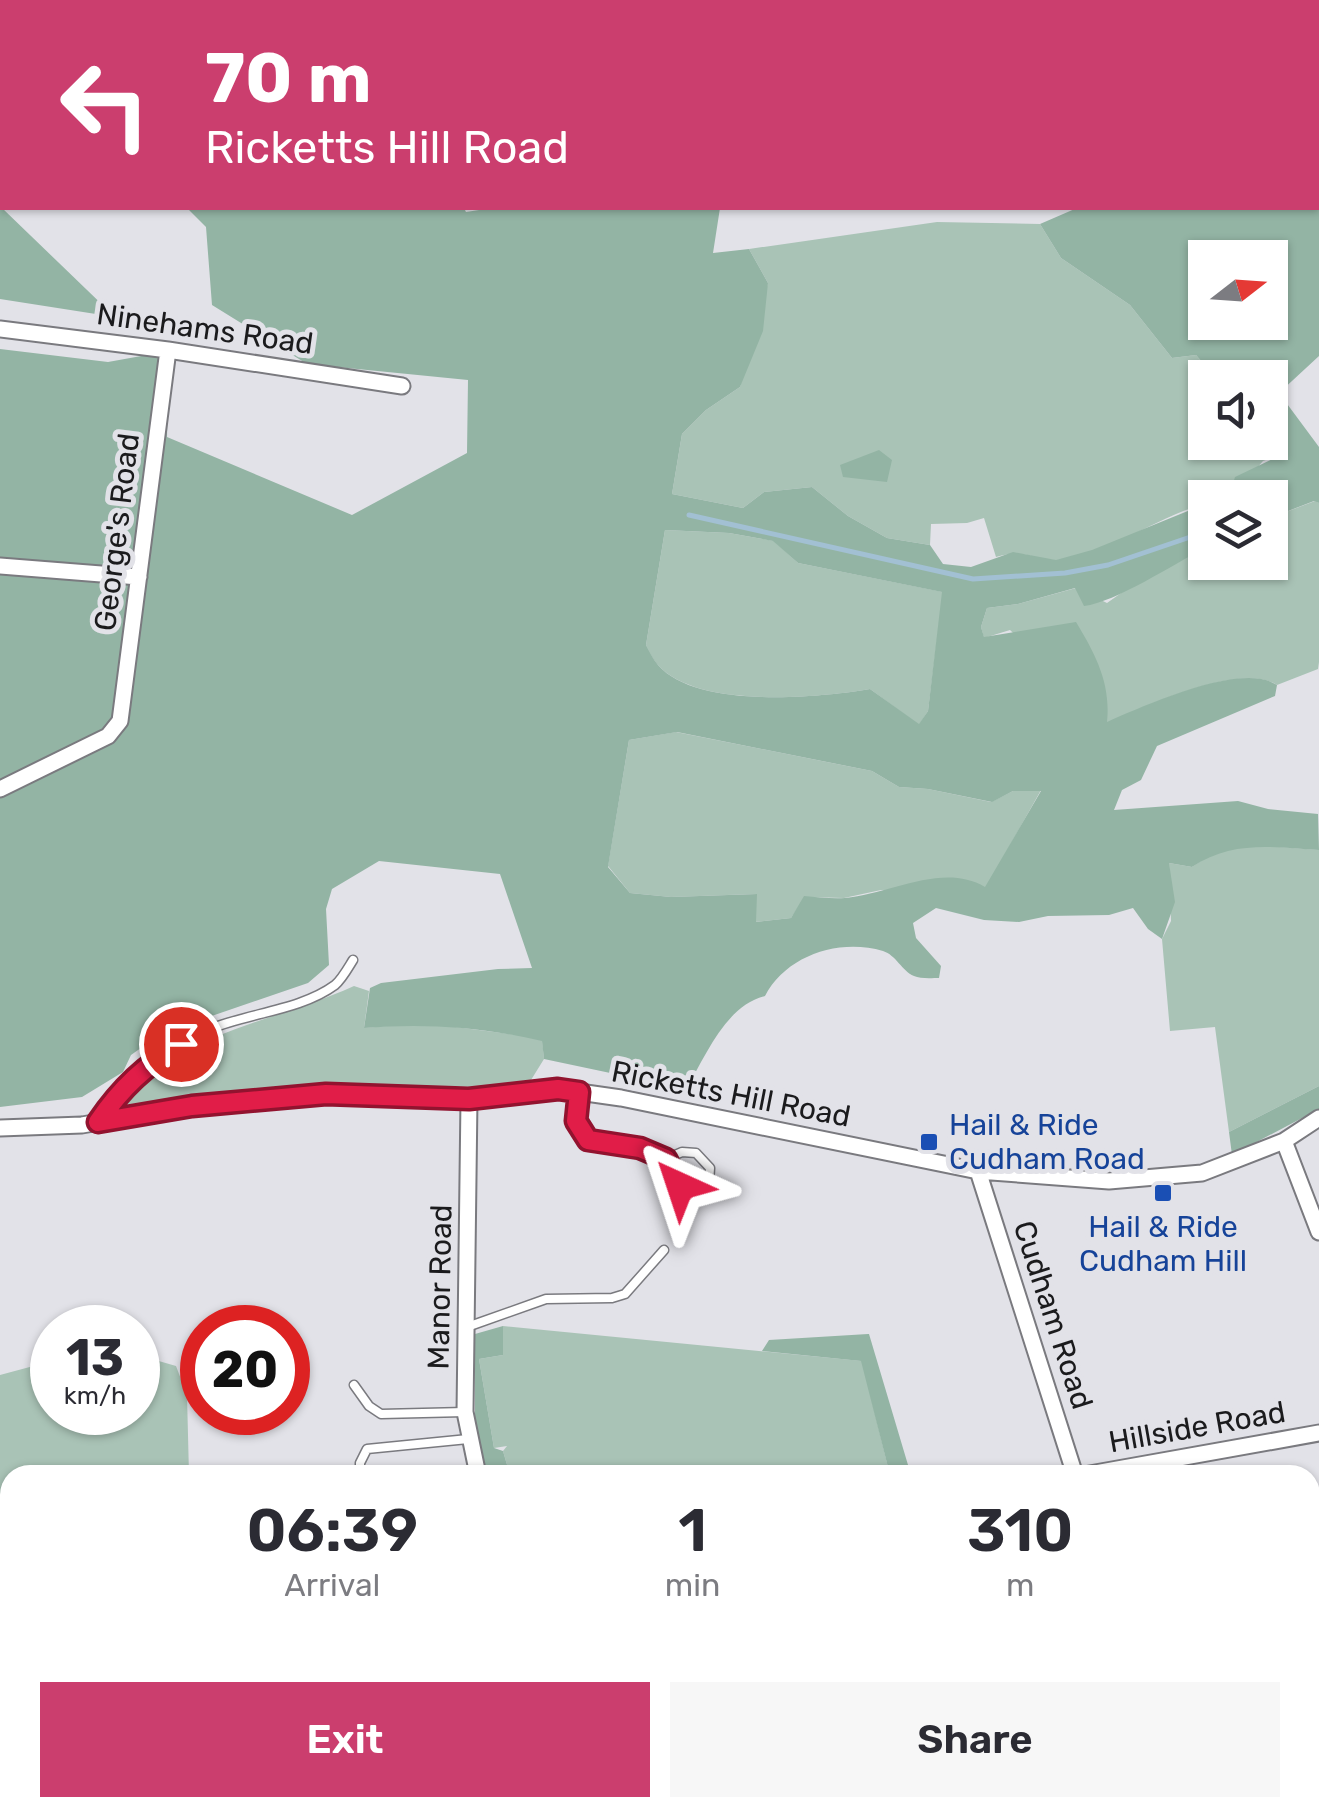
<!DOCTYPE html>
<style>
body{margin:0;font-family:Rubik,sans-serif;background:#f7f7f7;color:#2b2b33;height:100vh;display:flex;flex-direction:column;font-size:38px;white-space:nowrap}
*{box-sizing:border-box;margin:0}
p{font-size:32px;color:#7c7c81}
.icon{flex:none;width:55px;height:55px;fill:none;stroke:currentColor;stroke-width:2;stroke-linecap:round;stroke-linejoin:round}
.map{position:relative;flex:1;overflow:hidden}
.panel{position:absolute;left:0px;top:1465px;width:1320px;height:352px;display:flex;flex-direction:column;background:#fff;border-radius:30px 30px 0 0;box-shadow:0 2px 8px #0004}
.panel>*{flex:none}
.top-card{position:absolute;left:0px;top:0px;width:1320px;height:210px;box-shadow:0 2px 8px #0004;background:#cb3e6e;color:#fff;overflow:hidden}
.needle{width:65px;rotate:73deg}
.tools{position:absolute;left:1188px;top:240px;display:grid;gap:20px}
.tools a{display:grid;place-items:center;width:100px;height:100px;border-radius:0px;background:#fff;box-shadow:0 2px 8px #0004;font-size:50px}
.speed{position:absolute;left:30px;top:1305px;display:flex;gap:20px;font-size:50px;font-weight:700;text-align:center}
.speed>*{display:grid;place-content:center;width:130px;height:130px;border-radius:50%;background:#fff;box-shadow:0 2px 8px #0004;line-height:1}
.speed small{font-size:25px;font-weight:400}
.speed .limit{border:15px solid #d22;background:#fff;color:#111}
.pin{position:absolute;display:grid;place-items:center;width:85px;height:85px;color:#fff;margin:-42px;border:5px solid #fff;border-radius:50%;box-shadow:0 2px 10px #0007}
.me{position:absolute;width:110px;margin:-55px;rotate:318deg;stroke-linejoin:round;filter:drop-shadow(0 0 8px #0008)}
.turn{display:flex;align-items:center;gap:35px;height:210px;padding:0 40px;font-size:45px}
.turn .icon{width:130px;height:130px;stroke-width:2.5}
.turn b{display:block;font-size:70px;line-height:85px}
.eta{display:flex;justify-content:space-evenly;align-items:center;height:170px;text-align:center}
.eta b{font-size:60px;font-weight:600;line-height:70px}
.action{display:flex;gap:20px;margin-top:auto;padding:20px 40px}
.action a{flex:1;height:115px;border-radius:0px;background:#cb3e6e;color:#fff;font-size:40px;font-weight:600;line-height:115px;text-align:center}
.action a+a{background:#f7f7f7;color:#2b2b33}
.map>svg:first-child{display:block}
.green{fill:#a9c3b6}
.forest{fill:#93b4a4;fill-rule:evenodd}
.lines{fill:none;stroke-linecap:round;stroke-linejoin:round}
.stream{stroke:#a2c0d3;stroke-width:5}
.service-casing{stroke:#7a7a7f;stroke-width:11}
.minor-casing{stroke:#7a7a7f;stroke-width:19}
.service{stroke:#fff;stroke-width:8}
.minor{stroke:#fff;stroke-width:15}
.route-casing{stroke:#92132f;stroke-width:25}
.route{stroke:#e11d48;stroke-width:18}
.transit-dot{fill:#1a4fb4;stroke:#e2e2e8;stroke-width:4}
.labels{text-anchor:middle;stroke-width:10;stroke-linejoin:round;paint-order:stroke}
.street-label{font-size:30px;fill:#1b1b1d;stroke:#e2e2e8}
.transit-label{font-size:30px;fill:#164399;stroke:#e2e2e8;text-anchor:start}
</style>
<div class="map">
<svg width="1319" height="1817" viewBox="0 0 1319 1817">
<rect width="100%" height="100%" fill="#e2e2e8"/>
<path class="green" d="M937,222L1040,224L1061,258L1130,305L1172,358L1196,355L1215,377L1205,378V442H1270L1272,419L1284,444L1280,455L1263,461L1232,497L1205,498V504C1157,516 1105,557 1057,560C1034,561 1026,548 996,557L984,518L967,523L931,524L930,545L887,538L848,516L812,487L764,492L743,508L672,494L682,434L706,410L740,387L768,283L749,249Z
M1315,501L1319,503V662L1318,669L1277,685C1242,661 1144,707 1106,723L1010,630L984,638L981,627L987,608L1018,604L1076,588L1107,603L1134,584L1205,548V562H1270V518Z
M665,530L729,533L774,541L798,563L943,592L928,711L919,725L870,689C818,698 697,709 658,665C653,660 649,651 646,645Z
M676,732L872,771L899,787L928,789L991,802L1013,791L1041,790L986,888L881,890L844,898L805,897L791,918L755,922L756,894L671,897L630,893L608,866L629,740Z
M1253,845L1319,850V1086L1229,1132L1215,1027L1170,1031L1162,939L1171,921L1169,863L1192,867L1214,852Z
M354,986L369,991L364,1028L424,1023L542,1038L544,1059L531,1080L512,1087L356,1086L254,1091L115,1108C176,1032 270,1024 354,986Z
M503,1326L862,1361L890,1475H510L503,1451L507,1446L494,1448L479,1359L503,1355Z
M138,1355L176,1366L187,1395L189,1475H10V1808H222L220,1817H0V1375L52,1361V1412H138Z
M1319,1691V1817H1240L1238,1808H1310V1702Z
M659,1808H1011L1013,1817H675Z"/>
<path class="forest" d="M1177,0H1319V356L1279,393L1319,447V503L1314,501L1270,518V498L1229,497L1235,477L1281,455L1284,444L1270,420V378L1215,377L1196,355L1172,358L1130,305L1061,258L1040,224L1077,208H1318V2ZM1205,258H1270V322H1205Z
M0,203L2,208L115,317L0,299Z
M187,208H464L466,212L492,208H720L713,253L749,249L768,283L763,331L740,387L706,410L682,434L672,494L743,508L764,492L812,487L848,516L887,538L930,545L943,564L971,567L1013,552L1056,560L1092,550L1205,504V548C1172,565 1116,602 1084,606L1075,588L1018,604L987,608L981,627L984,637L1076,622C1096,655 1111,684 1107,722C1144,706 1242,661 1277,685L1275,696L1157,746L1141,780L1122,790L1114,810L1238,801L1268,809L1318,814L1319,850C1273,847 1232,840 1192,867L1169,863L1175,902L1162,939L1148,929L1133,908L1109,915L1048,916L1019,922L984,920L936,908L913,923L916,938L941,966L939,978C932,978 920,979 914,976C902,971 896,955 883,951C838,938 786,956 765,996C725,1006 706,1056 686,1089L544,1059L542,1041C482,1027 425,1023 364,1028L370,988L381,983L498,969L532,968L500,874L379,861L332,889L326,909L329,965L308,983L162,1033L131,1055L123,1072L82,1097L0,1107V349L108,362L169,351L167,437L352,515L467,453L468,380L307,364L212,305L206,227ZM665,530L729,533L773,541L798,563L942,592L928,711L919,724L870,689C818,698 696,709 658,665C653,659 649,651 646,645ZM677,732L872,771L899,787L928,789L992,802L1013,791H1041L985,887C943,862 890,894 845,898C832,899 817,897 804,896L791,918L756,922L757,894L671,897L630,893L608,867L629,740Z
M879,450L892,460L887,482L843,477L840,465Z
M1319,1086V1109L1232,1155L1229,1132Z
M503,1326V1355L479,1359L494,1448L503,1451L510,1475H488L475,1430V1334Z
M868,1334H869L911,1475H890L861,1361L762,1351L769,1340Z
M386,1808H659L675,1817H368Z
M1011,1808H1238L1240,1817H1015Z"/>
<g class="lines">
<path class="stream" d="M689,515L973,579L1065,573L1108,565L1205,532"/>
<g class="service-casing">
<path id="service" d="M579,1092L577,1121L588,1140L658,1155C671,1162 672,1182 687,1191L699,1190L709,1182L710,1168L696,1153L682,1152L666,1159
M99,1122C126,1081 164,1047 210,1029C249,1013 301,1010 335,985C342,979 348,968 353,960
M467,1327L546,1299L612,1298L625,1294L664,1250
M354,1385L369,1406L381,1414L465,1412
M360,1475V1463L367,1449L468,1439"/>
</g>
<g class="minor-casing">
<path id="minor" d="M856,0L861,2
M0,329L168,350L402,386
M0,566L139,577
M0,789L108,736L120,721L168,350
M469,1099L465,1412L478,1475
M0,1128L82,1125L192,1106L326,1095L469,1099L558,1089L621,1098L978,1171L1109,1181L1202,1173L1284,1141L1319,1118
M1284,1141L1319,1232
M978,1171L1075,1475
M1084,1475L1319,1433
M1216,1808L1218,1817
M351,1817L374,1808"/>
</g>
<use href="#service" class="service"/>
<use href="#minor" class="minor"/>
</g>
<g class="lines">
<g class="route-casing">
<path id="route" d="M181,1044C146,1065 121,1088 98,1122L192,1106L326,1094L469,1099L558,1089L579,1092L576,1121L588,1140L640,1148L666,1159L680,1186"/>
</g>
<use href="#route" class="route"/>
</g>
<g class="transit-dot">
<rect x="919" y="1132" width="20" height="20" rx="5"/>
<rect x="1153" y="1183" width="20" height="20" rx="5"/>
</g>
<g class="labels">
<g class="street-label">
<text transform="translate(205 329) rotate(8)" y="10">Ninehams Road</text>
<text transform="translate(117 532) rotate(-83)" y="10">George's Road</text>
<text transform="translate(731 1094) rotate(11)" y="10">Ricketts Hill Road</text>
<text transform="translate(440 1287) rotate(-89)" y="10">Manor Road</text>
<text transform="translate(1053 1315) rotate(72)" y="10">Cudham Road</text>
<text transform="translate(1197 1427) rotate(-10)" y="10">Hillside Road</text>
</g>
<g class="transit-label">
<text x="949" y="1135">Hail &amp; Ride<tspan x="949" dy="34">Cudham Road</tspan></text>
<text x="1163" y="1237" text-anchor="middle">Hail &amp; Ride<tspan x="1163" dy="34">Cudham Hill</tspan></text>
</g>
</g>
</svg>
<div class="tools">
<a><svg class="needle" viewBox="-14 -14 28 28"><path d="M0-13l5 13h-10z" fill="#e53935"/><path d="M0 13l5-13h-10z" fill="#7c7c81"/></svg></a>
<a><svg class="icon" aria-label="sound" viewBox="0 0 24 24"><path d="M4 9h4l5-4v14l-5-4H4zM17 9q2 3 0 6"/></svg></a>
<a><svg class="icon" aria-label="layers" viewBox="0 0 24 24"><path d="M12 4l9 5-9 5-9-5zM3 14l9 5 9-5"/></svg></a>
</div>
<div class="speed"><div>13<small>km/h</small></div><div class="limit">20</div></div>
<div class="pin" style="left:181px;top:1044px;background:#d93025"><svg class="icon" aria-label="arrive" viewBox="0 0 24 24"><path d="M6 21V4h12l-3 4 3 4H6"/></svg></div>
<svg class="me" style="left:680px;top:1186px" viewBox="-20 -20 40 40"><path d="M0-17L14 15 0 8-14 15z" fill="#e11d48" stroke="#fff" stroke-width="4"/></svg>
<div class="top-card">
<div class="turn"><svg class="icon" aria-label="left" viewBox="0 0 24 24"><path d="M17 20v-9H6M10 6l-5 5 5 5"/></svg><div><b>70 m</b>Ricketts Hill Road</div></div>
</div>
<section class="panel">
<div class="eta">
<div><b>06:39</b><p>Arrival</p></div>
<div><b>1</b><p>min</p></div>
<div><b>310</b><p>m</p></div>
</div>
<div class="action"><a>Exit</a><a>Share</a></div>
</section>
</div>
